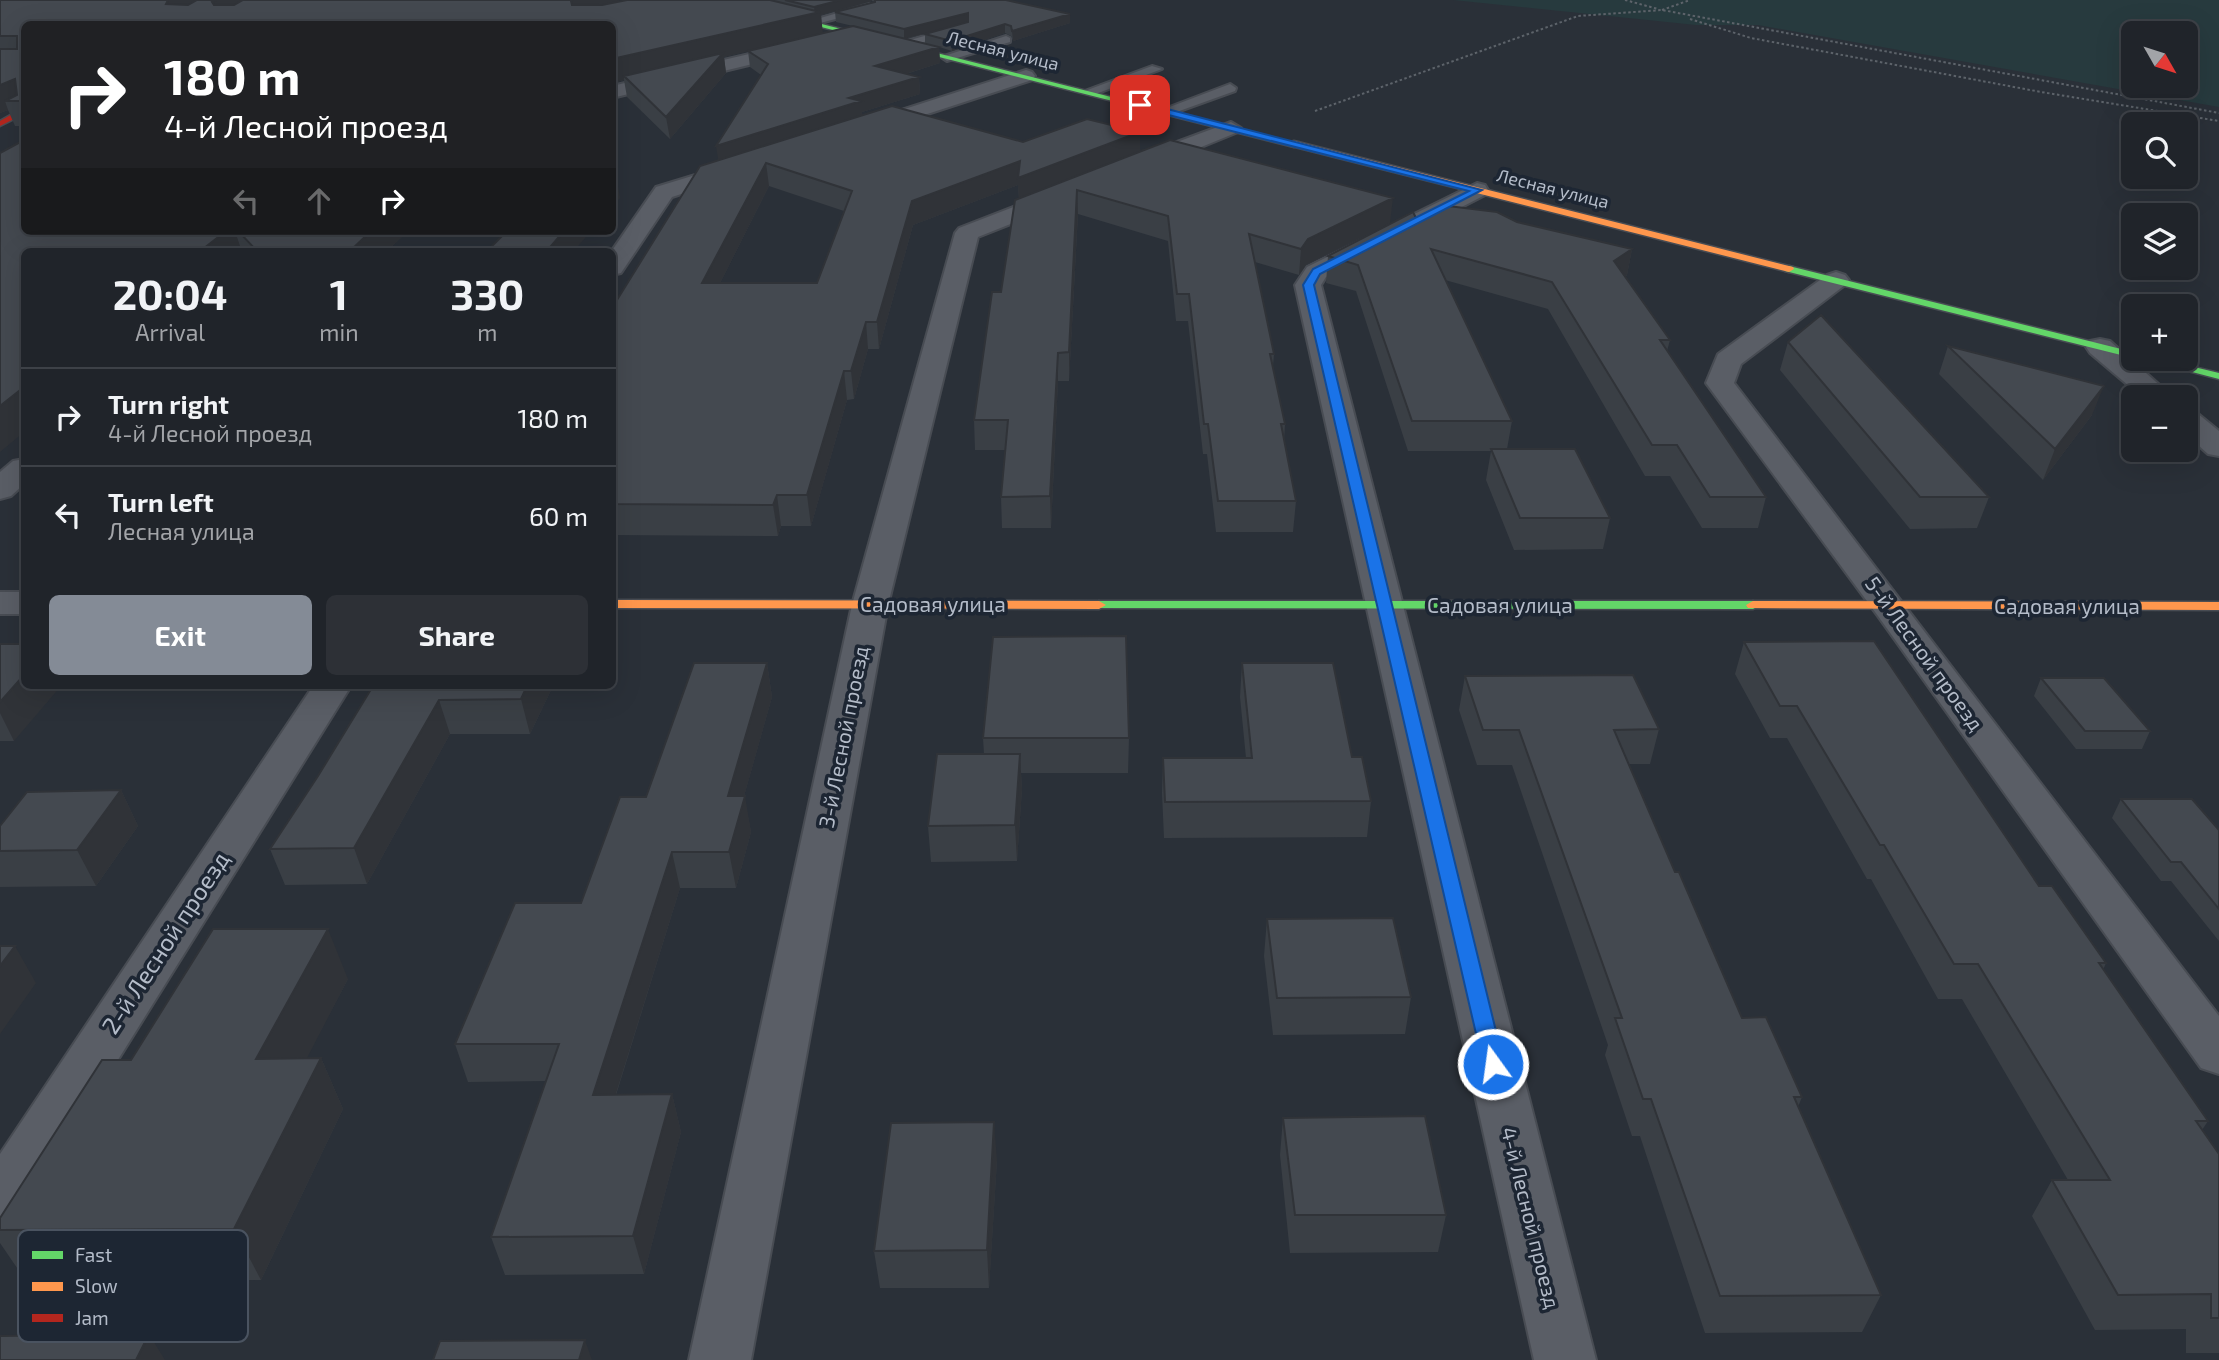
<!DOCTYPE html>
<meta charset="utf-8">
<style>
body{margin:0;font-family:"Exo 2",sans-serif;background:#2d3036;color:#f1f3f6;height:100vh;display:flex;flex-direction:column;font-size:26px;white-space:nowrap}
*{box-sizing:border-box;margin:0}
p{font-size:23px;color:#a2a4a8}
.icon{flex:none;width:38px;height:38px;fill:none;stroke:currentColor;stroke-width:2;stroke-linecap:round;stroke-linejoin:round}
.map{position:relative;flex:1;overflow:hidden}
.details{position:absolute;left:21px;top:248px;width:595px;height:441px;display:flex;flex-direction:column;background:#20242a;border-radius:10px;box-shadow:0 7px 28px #0002,0 0 0 2px #3d4147}
.details>*{flex:none}
.top-card{position:absolute;left:21px;top:21px;width:595px;height:214px;border-radius:10px;box-shadow:0 7px 28px #0002,0 0 0 2px #3d4147;background:#202124;color:#fff;overflow:hidden}
.needle{width:46px;rotate:129deg}
.fabs{position:absolute;left:2121px;top:21px;display:grid;gap:14px}
.fabs a{display:grid;place-items:center;width:77px;height:77px;border-radius:10px;background:#20242a;box-shadow:0 7px 28px #0002,0 0 0 2px #3d4147;font-size:35px}
.pin{position:absolute;display:grid;place-items:center;width:60px;height:60px;color:#fff;margin:-30px;border-radius:14px;box-shadow:0 4px 10px #0006}
.me{position:absolute;width:77px;margin:-38px;rotate:346deg;stroke-linejoin:round;filter:drop-shadow(0 0 5px #0008)}
.turn{display:flex;align-items:center;gap:24px;height:147px;padding:0 28px;font-size:32px}
.turn .icon{width:91px;height:91px;stroke-width:2.5}
.turn b{display:block;font-size:49px;line-height:60px}
.lanes{display:flex;align-items:center;height:66px;padding:0 28px;background:#0003;justify-content:center;gap:35px;direction:ltr}
.lanes .off{opacity:.35}
.eta{display:flex;justify-content:space-evenly;align-items:center;height:119px;text-align:center}
.eta b{font-size:42px;font-weight:700;line-height:49px}
.primary-button{display:flex;gap:14px;margin-top:auto;padding:14px 28px}
.primary-button a{flex:1;height:80px;border-radius:10px;background:#848b96;color:#fff;font-size:28px;font-weight:700;line-height:80px;text-align:center}
.primary-button a+a{background:#2d3036;color:#f1f3f6}
ul{padding:0;list-style:none}
li{display:flex;align-items:center;gap:21px;height:98px;padding:0 28px;border-top:2px solid #3d4147}
li div{flex:1}
li b{display:block;font-size:26px}
li em{font-style:normal}
.map>svg:first-child{display:block}
.green{fill:#273a3e;fill-rule:evenodd}
.lines{fill:none;stroke-linecap:round;stroke-linejoin:round}
.lane-casing{stroke:#484c53;stroke-width:4}
.street-casing{stroke:#484c53;stroke-width:4}
.fast-casing{stroke:#484c53;stroke-width:3}
.slow-casing{stroke:#484c53;stroke-width:3}
.jam-casing{stroke:#484c53;stroke-width:3}
.path{stroke:#5d636a;stroke-width:2;stroke-dasharray:2.5 2.5;stroke-linecap:butt}
.lane{fill:#5a5e66;fill-rule:evenodd}
.street{fill:#5a5e66;fill-rule:evenodd}
.fast{fill:#63d668;fill-rule:evenodd}
.slow{fill:#ff974d;fill-rule:evenodd}
.jam{fill:#b3261e;fill-rule:evenodd}
.wall{fill:#3a3f45;fill-rule:evenodd}
.shaded-wall{fill:#303338}
.building{fill:#444950;stroke:#303338;stroke-width:2;fill-rule:evenodd}
.route{fill:#1a73e8;stroke:#114b97;stroke-width:2}
.labels{text-anchor:middle;stroke-width:7;stroke-linejoin:round;paint-order:stroke}
.far-street-label{font-size:18px;fill:#b4bcc9;stroke:#1d2633}
.street-label{font-size:21px;fill:#b4bcc9;stroke:#1d2633}
.near-street-label{font-size:24px;fill:#b4bcc9;stroke:#1d2633}
.key{fill:#1d2633;stroke:#4a5360;stroke-width:2}
.key-label{font-size:19px;fill:#b4bcc9}
</style>
<div class="map">
<svg width="2219" height="1360" viewBox="0 0 2219 1360">
<rect width="100%" height="100%" fill="#2a3038"/>
<path class="green" d="M1453,0H2219V107L1758,25H1696ZM2133,33H2186V86H2133Z"/>
<g class="lines">
<g class="lane-casing">
<path id="lane" d="M869,4L873,5V9L809,26L803,23Z
M959,26L963,27V31L899,49L893,45Z
M1006,36L1010,38V42L947,61L941,57Z
M1152,66L1162,69L1093,95L1082,92Z
M1230,84L1236,88L1235,91L1171,114L1159,111Z"/>
</g>
<g class="street-casing">
<path id="street" d="M801,42L807,43L810,47L807,51L612,98V86Z
M1026,70L1032,72L1035,76L1032,80L872,132H858L855,128L858,124Z
M1231,122L1241,128L1238,132L1150,168L1142,169L1131,163L1134,158Z
M738,162L746,163L749,168L746,173L672,197L621,273L612,275L611,252L656,187Z
M1477,183L1485,185L1488,190L1485,195L1326,277L1321,285L1596,1360H1534L1295,285L1307,267Z
M1060,189L1071,196L1068,201L978,237L888,605L751,1360H689L852,605L955,233L959,228Z
M1836,272L1845,275L1849,280L1845,285L1741,364L1734,383L2219,1016V1074L2201,1068L1878,616L1706,383L1718,354L1827,275Z
M2100,339L2110,341L2173,397H2142L2090,353L2086,347L2090,341Z
M2186,410L2197,413L2219,431V456L2208,454L2186,434Z
M24,459V484L11,496L0,499V472L13,461Z
M0,592H24V614H0Z
M313,686H351L20,1217L0,1224V1154Z"/>
</g>
<g class="fast-casing">
<path id="fast" d="M715,0H726L1298,144L1294,147Z
M1789,266L2133,352V358L1785,271L1784,269Z
M2142,359H2161L2219,373V379Z
M1099,601H1753L1760,605L1753,609L1094,608L1092,605Z"/>
</g>
<g class="slow-casing">
<path id="slow" d="M1294,141L1793,267L1794,269L1789,272L1291,146V142Z
M612,600L1099,601L1106,605L1099,609L612,608Z
M1753,601L2219,602V610L1748,608L1746,605Z"/>
</g>
<g class="jam-casing">
<path id="jam" d="M21,109H24V114L0,126V121Z"/>
</g>
<path class="path" d="M1625,0L1658,9
M1662,10L1690,0
M1690,19L1751,38L2041,92L2219,121
M1315,111L1578,16L1662,10L2219,113"/>
<use href="#lane" class="lane"/>
<use href="#street" class="street"/>
<use href="#fast" class="fast"/>
<use href="#slow" class="slow"/>
<use href="#jam" class="jam"/>
</g>
<path class="wall" d="M0,0H619V2L627,0H1006L1070,14V23L1013,41L1011,36L1005,33L952,51L939,47L940,63L906,74L919,77L920,94L862,112V115L1023,142L1140,151L1390,223L1306,265L1299,275L1255,262L1274,354L1273,366L1285,424L1284,441L1296,501L1293,532H1216L1207,454H1203L1188,321H1176L1168,241L1078,214L1069,381H1058L1051,528H1002L1001,497L1005,450H975L974,420L1001,292L1019,199L1018,185L913,225L879,349H868L854,399L847,400L811,526H781L778,536L612,535V308L718,160L761,75L750,67L748,51L724,57L726,73L670,139L627,97L624,80L613,83L612,82V24H24V126H15L8,110L0,113ZM872,1L874,2L835,12L836,22L853,26L822,33L821,15ZM936,31L925,34V44L905,39ZM769,186L844,211L817,283H720Z
M1417,220L1632,249L1627,275L1625,277L1670,340L1667,351L1766,497L1758,528H1702L1670,476H1645L1548,309L1445,280L1512,421L1507,449L1610,518L1603,549L1514,550L1486,480L1491,451H1408L1356,291L1326,283L1328,256Z
M24,231H408L386,252H24Z
M1788,342L1989,497L1977,528L1910,529L1780,370Z
M1948,346L2092,415L2043,480L1939,374Z
M1744,642L2039,886L2106,963L2103,970L2208,1121L2202,1130L2219,1154V1353H2186V1329L2095,1330L2032,1216L2052,1180H2068L1962,999H1938L1871,879H1867L1787,738H1770L1735,674Z
M0,644L14,741H0Z
M767,663L772,697L744,796L751,832L736,888H680L616,1095L672,1094L681,1132L644,1274L505,1275L491,1237L546,1081L468,1082L455,1044L581,903L646,797Z
M1242,663L1352,757L1371,801L1367,837L1164,838L1162,793L1163,758H1246L1240,697Z
M1465,676L1659,729L1650,764H1629L1675,872L1742,1018L1802,1097L1798,1107L1881,1295L1862,1332L1705,1333L1640,1136H1632L1605,1055L1608,1045L1512,765H1477L1459,710Z
M2041,678L2150,731L2142,749H2076L2034,696Z
M373,686H553L530,734H450L367,884L285,885L270,849L318,776Z
M983,738H1129L1128,773H1021L1022,789L1017,861L931,862L928,826L984,754Z
M121,790L138,826L96,886L0,887V826Z
M2121,799L2219,830V941L2171,881H2161L2112,818Z
M1267,919L1411,997L1405,1034L1273,1035L1264,956Z
M348,979L306,1058H321L343,1109L261,1280L26,1281L0,1243V1218L131,1060Z
M1283,1118L1446,1215L1438,1252L1290,1253L1280,1155Z
M997,1160L989,1288H880L874,1251Z"/>
<path class="shaded-wall" d="M168,0H211L174,22L166,4Z
M216,0H255L218,24L212,2Z
M572,0H619L620,9L575,22L571,1Z
M841,0H872V1L821,15L823,34L724,57L726,73L670,139L666,117L624,76V80L613,83L612,59L815,13L814,7Z
M968,13L969,22L904,39V29Z
M1070,14V23L1013,41L1012,31Z
M1005,24V33L952,51L951,41Z
M939,47L940,63L877,83L875,66Z
M919,77L920,94L862,112L863,119L719,164L716,146L849,98Z
M15,79L24,101H5L8,110L0,113V85Z
M1140,132V155L1019,202L1018,185L913,225L879,349L877,322L912,201L1020,161Z
M766,163L769,186L707,309L702,283Z
M616,174L620,198L612,206V177Z
M1077,190L1078,214L1069,381V352Z
M1393,198L1390,223L1306,265L1299,275L1301,249L1308,239Z
M226,231H235L242,252H199Z
M371,231H408L386,252H349Z
M564,231H591L573,252H546Z
M1632,249L1627,275L1609,287L1614,261Z
M866,322L868,349L854,399L851,371Z
M1058,353V381L1051,528L1050,496Z
M844,371L847,400L811,526L807,495Z
M2104,386L2092,415L2043,480L2055,449Z
M24,387V432L0,452V406Z
M777,495L781,526L778,536L773,505Z
M767,663L772,697L734,832L728,796Z
M24,675V686H61L14,741L0,713V702Z
M527,686H553L530,734L521,699Z
M439,700L450,734L367,884L354,848Z
M1020,754L1022,789L1017,861L1015,825Z
M121,790L138,826L96,886L77,850Z
M745,796L751,832L736,888L729,852Z
M672,852L680,888L604,1132L593,1095Z
M328,929L348,979L280,1110L256,1059Z
M15,946L36,983L0,1034V966Z
M321,1058L343,1109L261,1280L234,1229Z
M672,1094L681,1132L644,1274L633,1236Z
M994,1122L997,1160L989,1288L987,1250Z
M149,1334L165,1360H136Z
M585,1340L592,1360H579Z"/>
<path class="building" d="M0,0H168L166,4L188,5L197,0H216L212,2L214,5H234L243,0H572L571,1L572,5H602L627,0H770L820,12L612,59V24H24V101H5L17,95L15,79L0,85V49H17V36H0Z
M785,0H841L814,7Z
M875,0H1006L1070,14L1012,31L1011,26L1005,24L951,41L925,34L968,22V13L904,29L835,12L875,2Z
M853,26L939,47L875,66L919,77L849,98L861,101L716,146L768,64L748,51Z
M723,53L666,117L624,76Z
M892,106L1023,142L1087,119L1140,132L1018,178L1020,161L912,201L877,322H866L851,371H844L807,495H777L773,505L612,504V308L700,166ZM766,163L852,191L817,283H702Z
M24,140V231H226L199,252H24V387L0,406V153Z
M1170,140L1393,198L1308,239L1301,249L1249,234L1274,354H1270L1285,424H1281L1296,501H1218L1208,424H1204L1189,294H1177L1168,216L1077,190L1069,352L1058,353L1050,496L1001,497L1008,420H974L992,292H1001L1015,200Z
M1448,206L1497,212L1517,222L1632,249L1614,261L1670,340H1660L1766,497H1710L1677,445H1652L1552,282L1431,249L1512,421H1412L1358,265L1328,256L1413,212L1417,220Z
M238,231H371L349,252H258Z
M507,231H564L546,252H486Z
M1821,315L1989,497H1920L1788,342Z
M1948,346L2104,386L2055,449Z
M1491,449H1575L1610,518H1520Z
M1126,636L1129,738H983L993,637Z
M1874,641L2039,886H2052L2106,963H2099L2208,1121H2196L2219,1154V1318H2211V1294L2118,1295L2052,1180H2110L1978,964H1954L1884,845H1880L1797,706H1780L1744,642Z
M0,644H24V675L0,702Z
M694,663H767L728,796H745L729,852H672L593,1095L672,1094L633,1236L491,1237L559,1044H455L515,903H581L620,797H646Z
M1242,663H1333L1352,757H1362L1371,801L1165,802L1163,758H1252Z
M1633,675L1659,729L1614,730L1675,872H1679L1742,1018L1766,1017L1802,1097H1794L1881,1295L1720,1296L1651,1099H1643L1615,1018H1622L1519,730H1483L1465,676Z
M2041,678H2104L2150,731H2085Z
M373,686H527L521,699L439,700L354,848L270,849L318,776Z
M937,754H1020L1015,825L928,826Z
M121,790L77,850L0,851V826L27,792Z
M2121,799H2192L2219,830V909L2181,862H2171Z
M1393,918L1411,997L1277,998L1267,919Z
M213,929H328L256,1059L321,1058L234,1229L0,1230V1218L102,1060H131Z
M0,946H15L0,966Z
M1425,1116L1446,1215H1295L1283,1118Z
M994,1122L987,1250L874,1251L891,1123Z
M149,1334L136,1360H0V1336Z
M585,1340L579,1360H433L440,1341Z"/>
<path class="route" d="M1140,102L1482,190L1320,274L1314,285L1504,1064L1501,1070H1486L1483,1064L1303,285L1313,269L1469,191L1137,107Z"/>
<g class="labels">
<g class="far-street-label">
<text transform="translate(1003 51) rotate(14)" y="6">Лесная улица</text>
<text transform="translate(1553 189) rotate(14)" y="6">Лесная улица</text>
</g>
<g class="street-label">
<text x="933" y="612">Садовая улица</text>
<text x="1500" y="613">Садовая улица</text>
<text x="2067" y="614">Садовая улица</text>
<text transform="translate(1924 654) rotate(54)" y="7">5-й Лесной проезд</text>
<text transform="translate(844 737) rotate(-79)" y="7">3-й Лесной проезд</text>
<text transform="translate(1530 1218) rotate(76)" y="7">4-й Лесной проезд</text>
</g>
<g class="near-street-label">
<text transform="translate(166 943) rotate(-57)" y="8">2-й Лесной проезд</text>
</g>
</g>
<rect x="18" y="1230" width="230" height="112" rx="10" class="key"/>
<rect x="32" y="1251" width="31" height="8" fill="#63d668"/>
<rect x="32" y="1282" width="31" height="9" fill="#ff974d"/>
<rect x="32" y="1314" width="31" height="8" fill="#b3261e"/>
<g class="key-label">
<text x="75" y="1262">Fast</text>
<text x="75" y="1293">Slow</text>
<text x="75" y="1325">Jam</text>
</g>
</svg>
<div class="fabs">
<a><svg class="needle" viewBox="-14 -14 28 28"><path d="M0-13l5 13h-10z" fill="#e53935"/><path d="M0 13l5-13h-10z" fill="#a2a4a8"/></svg></a>
<a><svg class="icon" aria-label="search" viewBox="0 0 24 24"><circle cx="10" cy="10" r="6"/><path d="M15 15l6 6"/></svg></a>
<a><svg class="icon" aria-label="layers" viewBox="0 0 24 24"><path d="M12 4l9 5-9 5-9-5zM3 14l9 5 9-5"/></svg></a>
<a>+</a>
<a>−</a>
</div>
<div class="pin" style="left:1140px;top:105px;background:#d93025"><svg class="icon" aria-label="arrive" viewBox="0 0 24 24"><path d="M6 21V4h12l-3 4 3 4H6"/></svg></div>
<svg class="me" style="left:1493px;top:1064px" viewBox="-20 -20 40 40"><circle r="17" fill="#1a73e8" stroke="#fff" stroke-width="3"/><path d="M0-11L8 9 0 5-8 9z" fill="#fff"/></svg>
<div class="top-card">
<div class="turn"><svg class="icon" aria-label="right" viewBox="0 0 24 24"><path d="M7 20v-9h11M14 6l5 5-5 5"/></svg><div><b>180 m</b>4-й Лесной проезд</div></div>
<div class="lanes"><svg class="icon off" aria-label="left" viewBox="0 0 24 24"><path d="M17 20v-9H6M10 6l-5 5 5 5"/></svg><svg class="icon off" aria-label="ahead" viewBox="0 0 24 24"><path d="M12 20V5M6 11l6-6 6 6"/></svg><svg class="icon" aria-label="right" viewBox="0 0 24 24"><path d="M7 20v-9h11M14 6l5 5-5 5"/></svg></div>
</div>
<section class="details">
<div class="eta">
<div><b>20:04</b><p>Arrival</p></div>
<div><b>1</b><p>min</p></div>
<div><b>330</b><p>m</p></div>
</div>
<ul>
<li><svg class="icon" aria-label="right" viewBox="0 0 24 24"><path d="M7 20v-9h11M14 6l5 5-5 5"/></svg><div><b>Turn right</b><p>4-й Лесной проезд</p></div><em>180 m</em></li>
<li><svg class="icon" aria-label="left" viewBox="0 0 24 24"><path d="M17 20v-9H6M10 6l-5 5 5 5"/></svg><div><b>Turn left</b><p>Лесная улица</p></div><em>60 m</em></li>
</ul>
<div class="primary-button"><a>Exit</a><a>Share</a></div>
</section>
</div>
